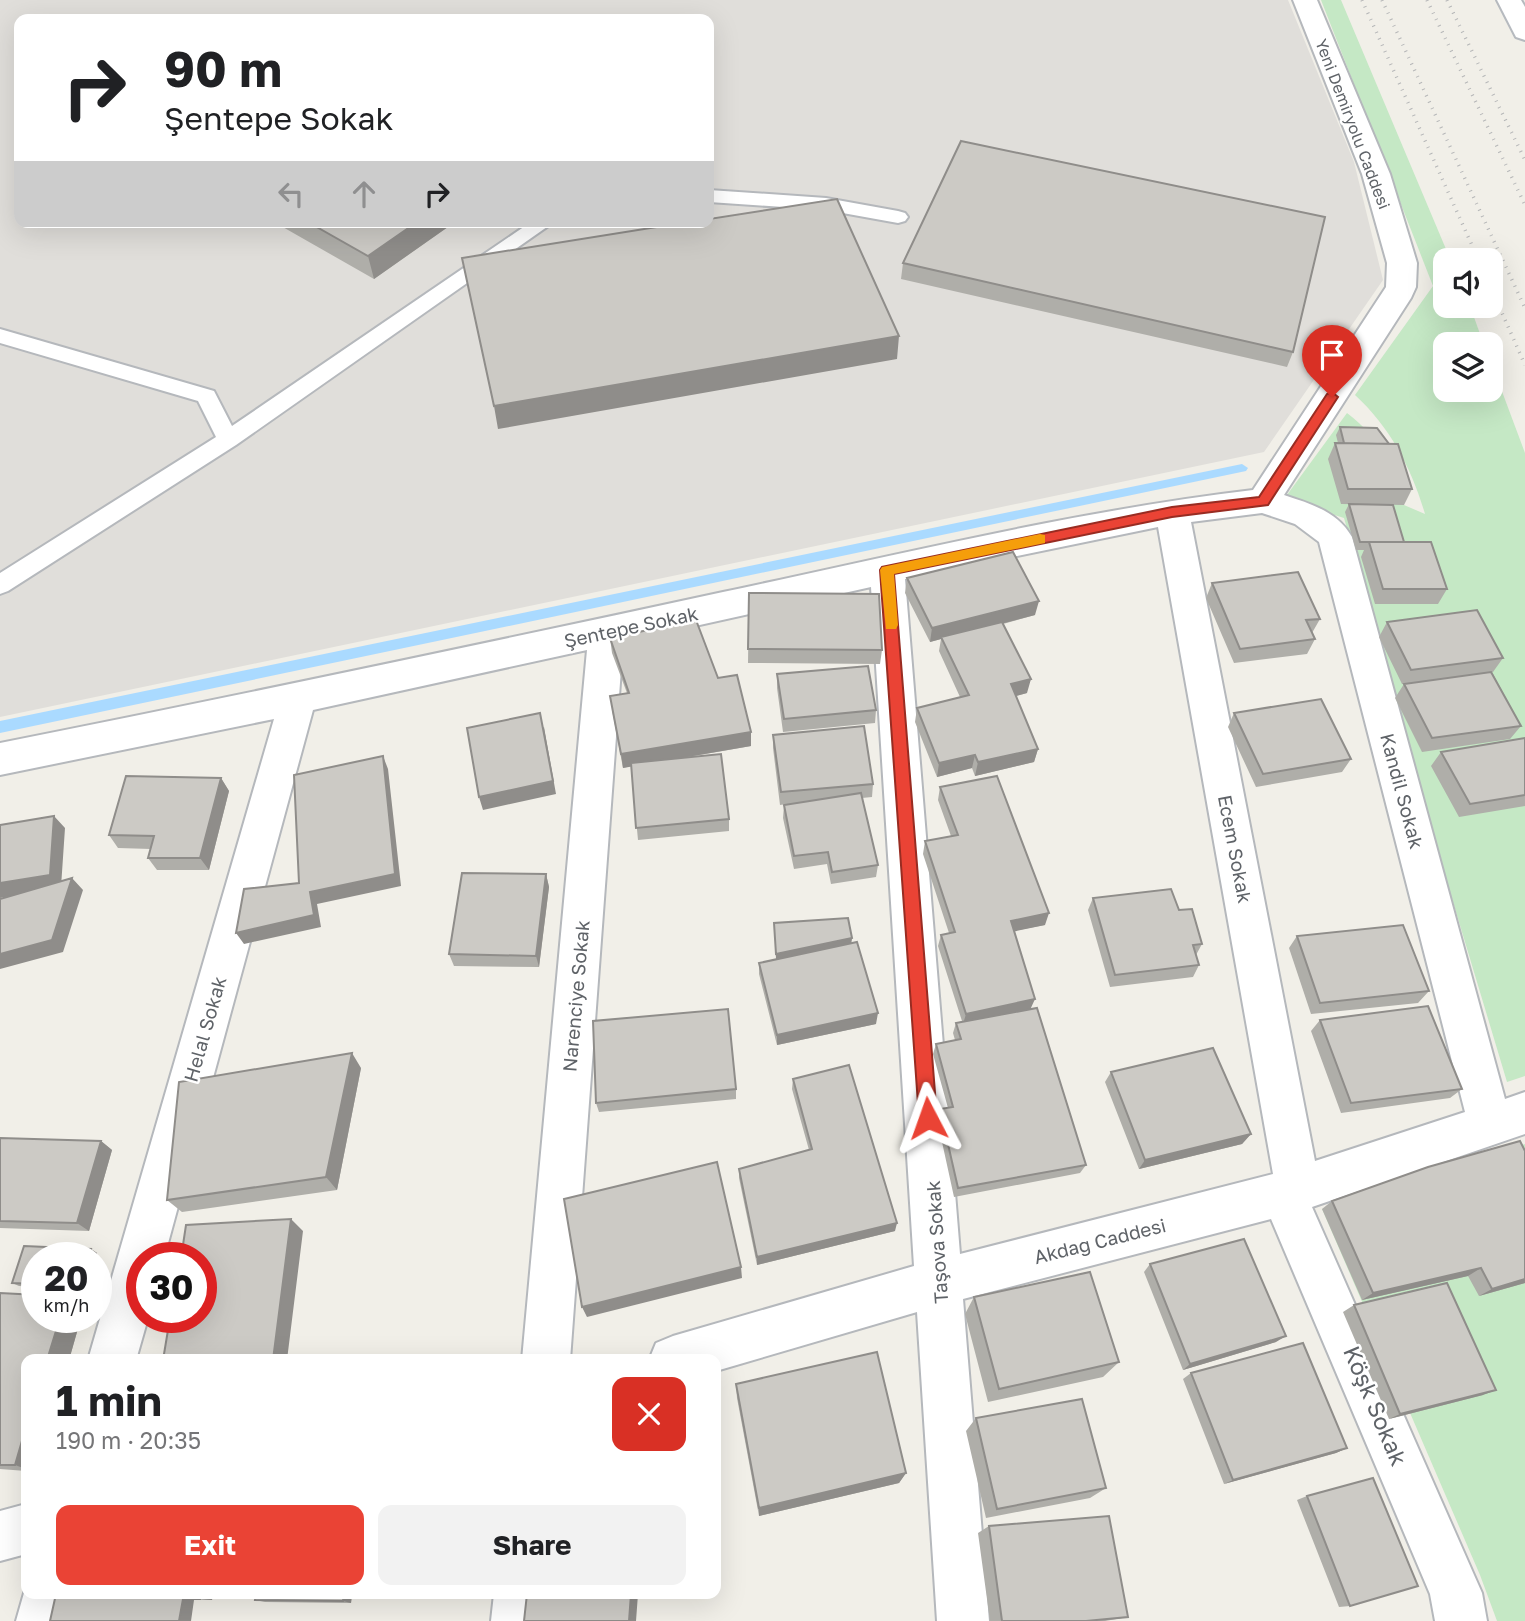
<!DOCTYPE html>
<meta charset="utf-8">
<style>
body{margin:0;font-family:"Golos Text",sans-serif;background:#f2f2f2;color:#202124;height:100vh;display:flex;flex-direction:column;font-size:26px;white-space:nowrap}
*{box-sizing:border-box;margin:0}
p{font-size:23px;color:#757577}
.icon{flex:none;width:38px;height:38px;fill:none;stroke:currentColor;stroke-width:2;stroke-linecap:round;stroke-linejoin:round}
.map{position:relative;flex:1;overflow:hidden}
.drawer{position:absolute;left:21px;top:1354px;width:700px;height:245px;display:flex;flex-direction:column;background:#fff;border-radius:14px;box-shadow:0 7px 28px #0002}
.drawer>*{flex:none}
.banner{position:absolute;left:14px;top:14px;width:700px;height:214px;border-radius:14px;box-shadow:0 7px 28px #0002;background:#fff;color:#202124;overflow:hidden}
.fabs{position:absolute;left:1433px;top:248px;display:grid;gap:14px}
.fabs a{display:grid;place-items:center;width:70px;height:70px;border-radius:14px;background:#fff;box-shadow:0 7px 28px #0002;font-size:35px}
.speed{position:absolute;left:21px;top:1242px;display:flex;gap:14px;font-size:35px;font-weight:700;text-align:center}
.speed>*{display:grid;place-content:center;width:91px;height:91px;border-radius:50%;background:#fff;box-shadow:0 7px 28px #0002;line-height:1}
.speed small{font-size:18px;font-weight:400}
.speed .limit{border:10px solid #d22;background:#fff;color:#111}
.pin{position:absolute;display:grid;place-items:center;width:60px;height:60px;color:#fff;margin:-72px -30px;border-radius:50% 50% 50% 0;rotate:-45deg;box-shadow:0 0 7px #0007}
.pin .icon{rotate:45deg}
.me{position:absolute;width:77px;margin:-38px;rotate:356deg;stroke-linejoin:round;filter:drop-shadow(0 0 5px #0008)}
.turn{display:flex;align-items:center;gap:24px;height:147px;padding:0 35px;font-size:32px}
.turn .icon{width:91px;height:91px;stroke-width:2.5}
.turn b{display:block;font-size:49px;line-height:60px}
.lanes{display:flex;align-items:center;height:66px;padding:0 35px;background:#0003;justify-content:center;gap:35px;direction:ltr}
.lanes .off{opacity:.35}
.round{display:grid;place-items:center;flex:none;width:74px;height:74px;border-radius:14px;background:#f2f2f2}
.headline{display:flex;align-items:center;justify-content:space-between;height:119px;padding:0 35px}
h1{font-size:42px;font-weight:700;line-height:52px}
.cta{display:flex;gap:14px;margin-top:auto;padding:14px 35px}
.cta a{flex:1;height:80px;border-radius:14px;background:#ea4335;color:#fff;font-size:28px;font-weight:700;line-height:80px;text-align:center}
.cta a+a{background:#f2f2f2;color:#202124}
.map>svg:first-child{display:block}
.industrial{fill:#e0deda;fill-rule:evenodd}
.green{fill:#c5e8c5}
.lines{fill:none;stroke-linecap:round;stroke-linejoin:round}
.stream{fill:#aadaff;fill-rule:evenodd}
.lane-casing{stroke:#b5b8bc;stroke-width:4}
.street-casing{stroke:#b5b8bc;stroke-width:4}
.secondary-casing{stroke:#b6babf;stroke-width:4}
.lane{fill:#fff;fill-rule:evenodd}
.street{fill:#fff;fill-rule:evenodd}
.secondary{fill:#fff;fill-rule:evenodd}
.rail{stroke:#b6b7b8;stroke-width:3.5;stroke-dasharray:1 6;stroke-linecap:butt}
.wall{fill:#afaea9}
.shaded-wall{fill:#8f8d8a}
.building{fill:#cccac5;stroke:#8f8d8a;stroke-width:2}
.route{fill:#ea4335;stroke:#982c22;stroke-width:2}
.slow{fill:#f59e0b}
.labels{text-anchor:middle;stroke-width:5;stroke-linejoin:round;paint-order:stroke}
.far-street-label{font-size:16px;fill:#5f6368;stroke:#fff}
.street-label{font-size:19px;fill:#5f6368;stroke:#fff}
.near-street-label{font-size:23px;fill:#5f6368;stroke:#fff}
</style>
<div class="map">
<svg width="1525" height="1621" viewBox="0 0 1525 1621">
<rect width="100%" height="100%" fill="#f1efe8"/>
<path class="industrial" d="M0,0H1288L1354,162L1383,280L1264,452L0,717ZM19,19H709V222H19Z"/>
<path class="green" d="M1321,0H1341L1451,261H1446V306H1470L1484,345H1446V390H1491V362L1525,453V1076L1507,1082L1435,842L1344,518L1284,499L1347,413C1382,440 1391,463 1404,505L1425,514C1412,469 1390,427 1355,395L1433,286Z
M1525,1144V1621H1497L1480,1575L1322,1209Z"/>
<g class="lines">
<path class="stream" d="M1242,464L1248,468L1246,471L0,733V721Z"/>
<g class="lane-casing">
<path id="lane" d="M709,190L826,198L898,211L905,213L908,217L905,221L898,223L826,210L709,202Z
M531,222H554L236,445L8,591L0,594V573L216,437L198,401L0,343V329L214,391L232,426Z"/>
</g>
<g class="street-casing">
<path id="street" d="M1293,0H1317L1390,174L1417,263L1416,287L1411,298L1284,495C1311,504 1337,511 1352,537L1505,1099L1525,1092V1134L1312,1207L1474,1575L1482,1593L1487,1621H1435L1430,1594L1271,1219L963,1299L989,1621H937L917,1312L716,1371V1360H649L656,1343L673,1336L914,1266L871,587L623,642L570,1360H522L587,650L313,710L164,1258H142V1318H148L136,1360H88L274,719L0,775V743C242,695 482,644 723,592C898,555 1075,511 1253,490L1386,287L1387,263L1362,174ZM1262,513L1295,524L1319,542L1465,1112L1315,1161L1191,522ZM1158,527L1273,1174L960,1254L905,579Z
M26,1504V1554L0,1561V1511Z
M26,1586V1594H75L68,1621H16Z
M494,1594H546L543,1621H491Z"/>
</g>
<g class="secondary-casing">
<path id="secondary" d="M1497,0H1521L1525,7V40L1516,37Z"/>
</g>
<use href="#lane" class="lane"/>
<use href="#street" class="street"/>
<use href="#secondary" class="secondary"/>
<path class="rail" d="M1362,0L1479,261
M1382,0L1525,308
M1427,0L1525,205
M1447,0L1525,160
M1491,288L1525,365"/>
</g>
<path class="wall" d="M274,222H455L374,279Z
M903,263L1293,352L1287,367L901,279Z
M1340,427L1412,489L1404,505L1341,504L1328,459L1335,443H1338L1336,435Z
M1349,504L1404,542L1447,589L1438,604H1375L1361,557L1364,550H1356L1345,512Z
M907,578L1035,615L1003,624L1027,693L1016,696L1038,749L1034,762L975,776L972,768L937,777L915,722L917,708L960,697L939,651L941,639L930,642L905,593Z
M1212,583L1320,619L1312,633L1315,639L1307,654L1234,663L1206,598Z
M749,593L882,650L880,664L748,663Z
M1387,622L1503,658L1493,672H1492L1521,726L1510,739L1422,752L1395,698L1404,684L1433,680L1402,684L1379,637Z
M610,638L718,678L751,732V746L677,759L729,819V831L638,840L631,766L623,768L612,710L627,693L612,653Z
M777,674L876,710L875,723L783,732L777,688Z
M1234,713L1351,759L1342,772L1256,787L1228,727Z
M773,735L873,784L872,797L862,798L878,865L876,877L831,884L827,864L794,869L783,818L784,805L786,804L780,805L773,748Z
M1525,738V806L1459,817L1431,766L1441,752Z
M221,778L229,791L209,870H157L148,858L151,849L118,848L109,835Z
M940,787L1045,925L1014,931L1031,1009L1086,1165L1080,1173L954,1197L937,1119L940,1109L948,1108L933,1054L936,1044L955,1040L953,1033L956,1023L962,1021L938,946L941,935L949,933L923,854L925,841L951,836L938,800Z
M546,874L549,887L539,967L454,966L449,954Z
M1093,898L1202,944L1196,955L1199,965L1193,977L1110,987L1088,910Z
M774,923L852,938L851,944L876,1024L777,1045L759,974V963L776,959Z
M1297,936L1429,991L1418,1003L1311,1014L1289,948Z
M1320,1020L1462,1089L1450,1098L1341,1113L1311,1031Z
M361,1068L337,1190L182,1212L167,1200Z
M1111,1072L1251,1134L1242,1144L1139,1169L1105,1082Z
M793,1079L895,1231L757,1265L739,1178V1169L809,1150L792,1089Z
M736,1089V1099L599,1112L596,1103Z
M0,1138L101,1141L112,1150L89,1231L0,1228Z
M1525,1151V1283L1479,1296L1468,1276L1362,1300L1322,1209L1332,1201Z
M24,1246L91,1249L97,1253L95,1258H37V1287L19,1286L12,1283Z
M1150,1264L1276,1342L1183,1370L1144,1272Z
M0,1293L37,1318H81L69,1360H26V1471L0,1469Z
M974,1297L1119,1362L1103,1377L988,1402L965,1314Z
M1354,1305L1483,1395L1389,1419L1343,1312Z
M1191,1373L1347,1448L1336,1453L1224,1484L1183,1379Z
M736,1384L906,1473L899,1483L759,1516L737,1398Z
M976,1418L1106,1488L1090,1498L986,1518L966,1431Z
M1307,1496L1350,1606L1339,1607L1297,1500Z
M989,1526L1128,1617L1105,1621H990L978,1533Z
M56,1594H213L212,1600Z
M352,1594L351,1603L265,1602L255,1600Z"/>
<path class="shaded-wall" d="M417,222H455L374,279L368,256Z
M899,336L897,359L498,429L494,406Z
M1039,601L1035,615L942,639L941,637V639L930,642L932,628Z
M1031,679L1027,693L1008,698L1011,684Z
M544,727L556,794L483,810L479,797Z
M751,732V746L623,768L621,754Z
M1038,749L1034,762L975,776L978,762Z
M975,755L972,768L937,777L939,763Z
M383,756L388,769L401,886L317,904L321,927L244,944L236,933L310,892Z
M221,778L229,791L209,870L200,858Z
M54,816L65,828L61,887L0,898V883Z
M546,874L549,887L539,967L536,956Z
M72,878L83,890L63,952L0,969V954Z
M1049,913L1045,925L1007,933L1011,921Z
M852,938L851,944L776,960V954Z
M1035,999L1030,1010L963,1024L966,1014Z
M878,1013L876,1024L777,1045V1035Z
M352,1053L361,1068L337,1190L326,1177Z
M1251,1134L1242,1144L1139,1169L1145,1160Z
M101,1141L112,1150L89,1231L77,1223Z
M291,1219L303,1231L287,1360H273Z
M897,1223L895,1231L757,1265V1257Z
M91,1249L97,1253L95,1258H88Z
M741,1267L742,1278L587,1317L582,1307Z
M1481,1268L1468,1276L1362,1300L1373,1293Z
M1525,1279V1283L1479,1296L1492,1289Z
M60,1318H81L69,1360H47Z
M1286,1336L1276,1342L1183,1370L1190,1364Z
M1496,1390L1483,1395L1389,1419L1400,1414Z
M26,1427V1469L15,1465Z
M1347,1448L1336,1453L1224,1484L1233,1480Z
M906,1473L899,1483L759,1516V1508Z
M201,1594H213L212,1600L200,1599Z
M344,1594H352L351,1603L343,1601Z
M631,1594H638L636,1621H629Z
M183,1599L194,1600L191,1621H179Z"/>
<path class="building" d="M961,141L1325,217L1293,352L903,263Z
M837,199L899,336L494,406L462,258L688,222H709V219Z
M308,222H417L368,256Z
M1340,427L1377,428L1389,444L1344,443Z
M1335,443L1398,444L1412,489H1348Z
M1349,504L1393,505L1404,542H1360Z
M1369,542H1431L1447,589H1383Z
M1013,552L1039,601L932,628L907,578Z
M1298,572L1320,619L1306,620L1315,639L1240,649L1212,583Z
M749,593L879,594L882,650L748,649Z
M1477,610L1503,658L1411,670L1387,622Z
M696,620L718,678L737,675L751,732L621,754L610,696L629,693L610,638Z
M1002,622L1031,679L1011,684L1038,749L978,762L975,755L939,763L917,708L969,695L941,637Z
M868,666L876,710L784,719L777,674Z
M1491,672L1521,726L1432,738L1404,684Z
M1321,699L1351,759L1263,774L1234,713Z
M540,713L553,781L479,797L467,728Z
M864,726L873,784L781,792L773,735Z
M1525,738V795L1470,804L1441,752Z
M721,754L729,819L636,828L631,763Z
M383,756L395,874L310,892L314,915L236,933L244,889L299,883L294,775Z
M126,776L221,778L200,858H148L154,836L109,835Z
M997,776L1049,913L1011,921L1035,999L966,1014L941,935L955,932L925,841L958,835L940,787Z
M861,793L878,865L832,872L828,852L794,856L784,805Z
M54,816L50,875L0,883V825Z
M462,873L546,874L536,956L449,954Z
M72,878L52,940L0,954V899Z
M1171,889L1179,910L1192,909L1202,944L1193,945L1199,965L1115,975L1093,898Z
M848,918L852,938L776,954L774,923Z
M1403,925L1429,991L1320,1003L1297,936Z
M857,942L878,1013L777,1035L759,963Z
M1428,1006L1462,1089L1351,1103L1320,1020Z
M1037,1008L1086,1165L958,1188L940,1109L953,1107L936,1044L961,1039L956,1023Z
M728,1009L736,1089L596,1103L593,1021Z
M1213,1048L1251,1134L1145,1160L1111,1072Z
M352,1053L326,1177L167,1200L179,1082Z
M849,1065L897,1223L757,1257L739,1169L812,1149L793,1079Z
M0,1138L101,1141L77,1223L0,1221Z
M1520,1141L1525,1151V1279L1492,1289L1481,1268L1373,1293L1332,1201L1428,1167Z
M717,1162L741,1267L582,1307L564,1199Z
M291,1219L273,1360H163L170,1318H201V1258H181L186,1225Z
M1244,1239L1286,1336L1190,1364L1150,1264Z
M24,1246L91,1249L88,1258H37V1284L12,1283Z
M1090,1272L1119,1362L999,1389L974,1297Z
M1447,1283L1496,1390L1400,1414L1354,1305Z
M0,1293L37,1295V1318H60L47,1360H26V1427L15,1465H0Z
M1303,1343L1347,1448L1233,1480L1191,1373Z
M877,1352L906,1473L759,1508L736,1384Z
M1082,1399L1106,1488L997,1509L976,1418Z
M1373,1478L1418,1586L1350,1606L1307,1496Z
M1109,1516L1128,1617L1086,1621H1002L989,1526Z
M56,1594H201L200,1599H183L179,1621H50Z
M256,1594H344L343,1601L255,1600Z
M527,1594H631L629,1621H524Z"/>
<path class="route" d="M1332,392L1338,397L1268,505L1172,517L894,574L937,1118L934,1124L928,1127L922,1124L919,1118L880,570L882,567L1172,507L1259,497L1327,394Z"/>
<path class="slow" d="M1040,534L1045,535V543L894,574L898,625L896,629H886L880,570L882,567Z"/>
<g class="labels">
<g class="far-street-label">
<text transform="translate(1353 124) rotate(69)" y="6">Yeni Demiryolu Caddesi</text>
</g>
<g class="street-label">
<text transform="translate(631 627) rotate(-12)" y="7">Şentepe Sokak</text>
<text transform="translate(1402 791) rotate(75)" y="7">Kandil Sokak</text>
<text transform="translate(1235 849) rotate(79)" y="7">Ecem Sokak</text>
<text transform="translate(576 996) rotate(-85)" y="7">Narenciye Sokak</text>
<text transform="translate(205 1029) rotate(-74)" y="7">Helal Sokak</text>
<text transform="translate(1100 1241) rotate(-14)" y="7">Akdağ Caddesi</text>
<text transform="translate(937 1242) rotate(-94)" y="7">Taşova Sokak</text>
</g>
<g class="near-street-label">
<text transform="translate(1375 1406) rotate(67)" y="8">Köşk Sokak</text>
</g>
</g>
</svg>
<div class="fabs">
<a><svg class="icon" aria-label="sound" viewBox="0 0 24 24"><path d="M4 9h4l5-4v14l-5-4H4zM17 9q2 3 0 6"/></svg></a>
<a><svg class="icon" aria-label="layers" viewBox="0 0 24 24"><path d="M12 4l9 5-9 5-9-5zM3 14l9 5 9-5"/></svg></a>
</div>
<div class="speed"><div>20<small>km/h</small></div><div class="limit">30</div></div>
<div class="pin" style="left:1332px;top:397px;background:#d93025"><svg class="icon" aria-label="arrive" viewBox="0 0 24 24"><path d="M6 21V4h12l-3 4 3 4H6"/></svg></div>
<svg class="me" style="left:928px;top:1118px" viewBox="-20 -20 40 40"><path d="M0-17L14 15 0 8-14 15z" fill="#ea4335" stroke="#fff" stroke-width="4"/></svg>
<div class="banner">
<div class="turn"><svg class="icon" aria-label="right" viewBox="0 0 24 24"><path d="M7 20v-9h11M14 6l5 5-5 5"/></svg><div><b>90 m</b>Şentepe Sokak</div></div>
<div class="lanes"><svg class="icon off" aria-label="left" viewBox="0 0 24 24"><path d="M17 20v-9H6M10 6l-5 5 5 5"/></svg><svg class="icon off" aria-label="ahead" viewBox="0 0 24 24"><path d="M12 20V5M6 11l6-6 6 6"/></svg><svg class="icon" aria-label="right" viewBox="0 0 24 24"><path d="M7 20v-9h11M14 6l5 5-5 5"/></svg></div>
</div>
<section class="drawer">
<div class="headline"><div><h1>1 min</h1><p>190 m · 20:35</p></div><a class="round" style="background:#d93025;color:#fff"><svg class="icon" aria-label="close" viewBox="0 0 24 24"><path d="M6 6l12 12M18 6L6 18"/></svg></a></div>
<div class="cta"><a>Exit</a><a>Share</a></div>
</section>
</div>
